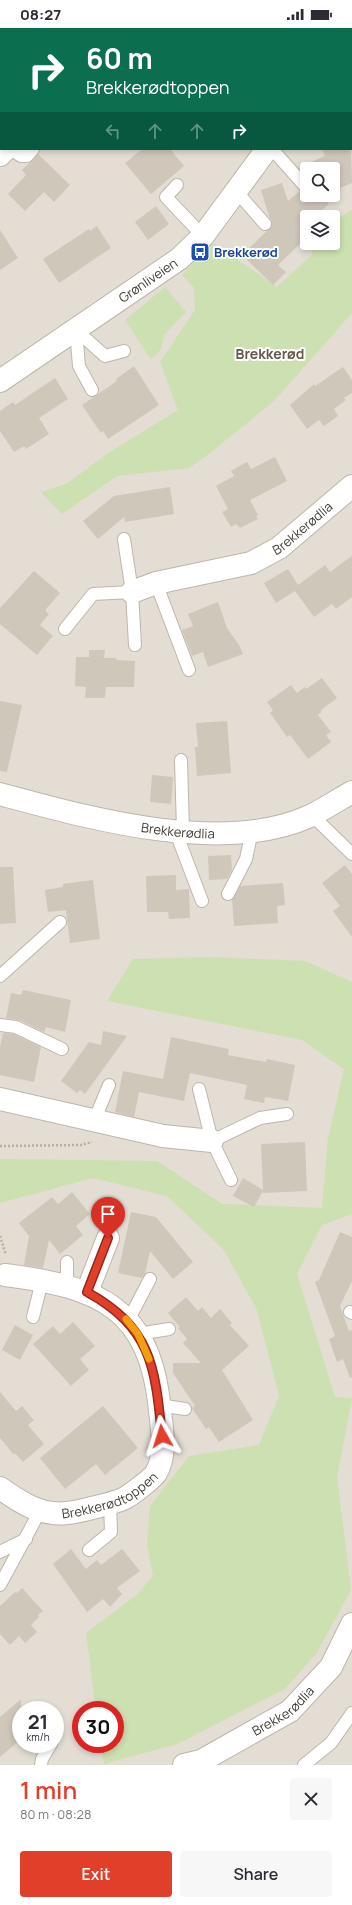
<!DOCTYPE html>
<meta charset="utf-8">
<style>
body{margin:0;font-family:Manrope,sans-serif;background:#f7f7f7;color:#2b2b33;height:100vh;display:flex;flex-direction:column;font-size:15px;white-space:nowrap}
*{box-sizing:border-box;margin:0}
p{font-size:13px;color:#7c7c81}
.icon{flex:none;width:22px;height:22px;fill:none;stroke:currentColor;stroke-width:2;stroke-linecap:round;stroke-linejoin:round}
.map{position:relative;height:1737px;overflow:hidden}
.sheet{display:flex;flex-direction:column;background:#fff;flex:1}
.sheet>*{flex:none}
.hud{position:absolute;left:0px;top:0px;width:352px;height:122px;box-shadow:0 2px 6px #0003;background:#0b6e4f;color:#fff;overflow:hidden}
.tools{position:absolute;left:300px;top:134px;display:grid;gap:8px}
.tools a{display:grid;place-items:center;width:40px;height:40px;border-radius:4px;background:#fff;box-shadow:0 2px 6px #0003;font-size:20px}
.speed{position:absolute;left:12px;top:1673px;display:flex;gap:8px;font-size:20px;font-weight:700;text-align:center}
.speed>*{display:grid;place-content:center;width:52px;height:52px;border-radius:50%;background:#fff;box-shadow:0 2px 6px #0003;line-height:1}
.speed small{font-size:10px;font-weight:400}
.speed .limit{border:6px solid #d22;background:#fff;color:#111}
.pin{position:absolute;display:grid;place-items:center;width:34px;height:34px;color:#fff;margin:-41px -17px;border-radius:50% 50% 50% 0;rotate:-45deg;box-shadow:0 0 4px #0007}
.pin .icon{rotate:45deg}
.me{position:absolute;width:44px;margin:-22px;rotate:354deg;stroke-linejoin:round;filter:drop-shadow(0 0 3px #0008)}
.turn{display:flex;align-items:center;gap:14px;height:84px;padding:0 20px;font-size:18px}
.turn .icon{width:52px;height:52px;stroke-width:2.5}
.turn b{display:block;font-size:28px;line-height:34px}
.lanes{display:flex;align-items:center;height:38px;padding:0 20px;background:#0003;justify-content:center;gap:20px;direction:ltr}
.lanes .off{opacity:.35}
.round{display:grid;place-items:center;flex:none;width:42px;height:42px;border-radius:4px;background:#f7f7f7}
.overview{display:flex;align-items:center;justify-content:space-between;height:68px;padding:0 20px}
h1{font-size:24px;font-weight:600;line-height:30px;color:#e13f2a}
.button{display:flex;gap:8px;margin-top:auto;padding:8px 20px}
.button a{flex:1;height:46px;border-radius:4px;background:#e13f2a;color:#fff;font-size:16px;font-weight:600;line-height:46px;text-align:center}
.button a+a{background:#f7f7f7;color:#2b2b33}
.status{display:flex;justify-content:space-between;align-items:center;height:28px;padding:0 20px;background:#fff;direction:ltr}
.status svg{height:11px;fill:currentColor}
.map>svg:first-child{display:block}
.residential{fill:#e3ddd3;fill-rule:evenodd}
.green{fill:#cce0b1}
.building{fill:#d0c7bb}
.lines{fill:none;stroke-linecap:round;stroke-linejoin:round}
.service-casing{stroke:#bdb6ab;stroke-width:14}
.minor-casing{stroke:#bdb6ab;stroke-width:24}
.path{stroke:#baae9b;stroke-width:2.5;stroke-dasharray:2 2;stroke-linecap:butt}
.service{stroke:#fff;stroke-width:12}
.minor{stroke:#fff;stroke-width:22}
.route-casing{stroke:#92291b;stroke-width:10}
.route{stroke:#e13f2a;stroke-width:7}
.slow{stroke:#f59e0b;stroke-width:7}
.labels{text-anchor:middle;stroke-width:4;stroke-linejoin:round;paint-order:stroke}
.transit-label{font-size:13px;font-weight:bold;fill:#164399;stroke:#fff;text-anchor:start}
.street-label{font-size:13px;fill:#413c35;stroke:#fff}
.neighbourhood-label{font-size:14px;font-weight:bold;fill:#63594d;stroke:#fff}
</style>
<div class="status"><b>08:27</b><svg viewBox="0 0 49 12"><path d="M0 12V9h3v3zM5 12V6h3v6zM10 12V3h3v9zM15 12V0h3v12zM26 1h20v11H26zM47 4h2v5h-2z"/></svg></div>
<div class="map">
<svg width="352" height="1737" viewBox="0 0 352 1737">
<rect width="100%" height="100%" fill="#f0ece4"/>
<path class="residential" d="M0,0H352V1737H0ZM1,1H351V121H1ZM307,141H333V167H307ZM307,189H333V215H307ZM21,1682H55V1716H21ZM81,1682H115V1716H81Z"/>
<path class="green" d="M352,182V285L274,373L210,425L189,440L117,448L62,486L41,464L66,456L110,424L178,382L160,334L195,282L194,260L182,247L212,214L277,259L313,226L309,218L311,215H333V194Z
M165,259L186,284L164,307L161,321L151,331L125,292Z
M210,929L305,933L352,954V1186L322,1197L297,1246L335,1369L352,1370L337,1449L351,1562L316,1626L285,1661L177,1716L104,1736L101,1716H115V1682H96L86,1605L137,1567L153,1548L147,1516L150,1478L189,1428L259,1417L279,1368L257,1282L224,1222L167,1168L93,1150L0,1175V1131L157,1133L222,1176L322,1180L328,1110L344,1041L302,1012L107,973L133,931Z"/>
<path class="building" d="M351,117L352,155L333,163V141H314L311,134L325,128L322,121H351Z
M142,121H170L184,138L151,166L125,135Z
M38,126L70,157L54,174L44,164L25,183L8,166L26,147L22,142Z
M282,155L288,173L300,163L307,164V167H324L323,168L329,176L314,189H307V209L278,237L286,244L273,257L242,227L272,198L261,162Z
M156,178L169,196L148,212L135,194Z
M97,198L111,220L59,255L43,231L89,201L90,203Z
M0,202L18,230L0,242Z
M134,338L159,377L108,411L103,403L101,405L82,377L117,353L116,351Z
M343,339L352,352V365L344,370L346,372L334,381L338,388L324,398L319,392L307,401L290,377L314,356L315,358Z
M55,350L68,371L39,390L49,406L26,421L24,418L14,424L0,403V383L13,374L15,377Z
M275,429L287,453L250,472L258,487L256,488L258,491L240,500L236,496L231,499L222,484L228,481L216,458L234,448L231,443L247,434L251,441Z
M170,459L174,486L125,494L124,489L98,511L83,493L114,468Z
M352,528V569L336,581L332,576L314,589L295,563L276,575L264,555L288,541L298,557L325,537L330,544Z
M34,543L60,565L46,581V584L49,586L40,597L53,608L37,627L0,596V580Z
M218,574L227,600L239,617L243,626L208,639L203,624L192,628L182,602L193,598L188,586Z
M89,622H105L104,630H117L116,632L135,633L134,659H106L105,670H85L86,659L75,658L76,629H89Z
M322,650L337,670L321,682L322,683L318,687L331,704L326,707L331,714L308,731L290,707L287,709L270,685L273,682L267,674L291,657L297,665L305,659L306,661Z
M0,673L22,677L7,744L0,743Z
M227,693L231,745L197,748L195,719H198L196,695Z
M152,747L173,749L171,776L150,774Z
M231,827L232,842L227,851L209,852L208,828Z
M345,837L352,846V909L333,883L340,878L322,855Z
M0,839H13L16,895L0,896Z
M176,847V862L189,861L190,890L169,891L168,884H147L146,848Z
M93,852L100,911L70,915L66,882L48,884L45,862L63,859V856Z
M283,855L285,877L277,878L278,895L234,898L232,872L240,858Z
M23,962L71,972L65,1004L46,999L44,1004L19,992L6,990L11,965L21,967Z
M103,1003L127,1008L85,1066L80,1062L77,1065L61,1053L89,1014L101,1017Z
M3,1005L14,1006L41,1019L34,1054L0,1047V1019Z
M171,1009L229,1021L228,1027L266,1034L267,1031L295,1037L288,1073L265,1069L264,1075L244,1071L247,1057L190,1045L184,1073L139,1064L134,1089L115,1084L123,1043L163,1051Z
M305,1114L307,1163L263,1165V1163L254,1179L233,1168L243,1150L263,1162L261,1116Z
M72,1164L90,1186L76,1198L83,1207L60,1226L49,1212L43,1240L24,1237L29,1208L19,1195L52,1169L58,1176Z
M131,1184L156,1189L193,1234L173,1251L150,1223L145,1246L142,1250L118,1245Z
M340,1204L352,1209V1253L340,1278L349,1303L352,1302V1349L350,1350L343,1331L337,1334L329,1311L335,1308L315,1254L319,1252Z
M186,1269L198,1283L202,1279L211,1290L220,1281L232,1295L230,1297L249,1318L222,1342L253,1392L219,1414L209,1399L206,1401L192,1380L195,1378L173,1345V1335H201L183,1315L187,1311L178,1300L180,1299L168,1285Z
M73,1294L95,1318L80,1331L89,1342L71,1358L33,1316L53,1298L60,1306Z
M15,1297L33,1307L20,1332L2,1322Z
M0,1364L16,1383L22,1378L34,1392L28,1397L44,1416L23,1434L15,1425L14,1427L0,1410Z
M103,1378L138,1420L105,1447L96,1436L65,1461L40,1430Z
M71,1521L86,1541L97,1532L101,1537L122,1521L140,1543L117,1560L122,1566L110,1579L103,1571L87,1584L53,1536Z
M22,1560L43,1583L38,1587L39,1589L31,1597L37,1604L25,1615L19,1608L10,1617L0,1606V1578L15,1564L17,1565Z
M21,1671V1711L0,1729V1689Z"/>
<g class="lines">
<g class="service-casing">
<path id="service" d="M10,0L11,1
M82,0L83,1
M292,0V1
M10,121L21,128H27L33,121
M272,121L304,157
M177,157L166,169L203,208
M236,163L265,196
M92,362L79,338L76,302L105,328L124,323
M124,511L132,564L135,617
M156,555L189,642
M65,601L93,566L132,564
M181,732L183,803
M309,788L319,794L352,826
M175,802L202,873
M228,866L246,831L252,803
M0,948L60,894
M0,997L16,999L62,1021
M199,1061L212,1113L231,1152
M94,1093L109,1057
M212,1113L260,1090L287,1086
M67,1234V1258
M350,1284L352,1285
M33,1289L42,1253
M128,1293L150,1251
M138,1306L169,1301
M159,1377L185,1381
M89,1522L111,1504L110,1474
M0,1524L26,1511
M0,1557L40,1483
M41,1737L42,1731L51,1716
M304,1737L331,1715L352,1685"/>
</g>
<g class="minor-casing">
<g id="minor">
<path d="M269,0L270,1"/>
<path d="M67,1V0"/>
<path d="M351,71H352"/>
<path d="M0,127L6,121"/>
<path id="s1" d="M0,353L179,231L203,208L267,121"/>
<path id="s2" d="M132,564L156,555L251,535L279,520L352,458"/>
<path id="s3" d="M0,766C89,790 222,828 310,788C324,781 338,772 352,764"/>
<path d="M0,1071L163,1108L212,1113"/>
<path d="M87,1264L108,1210"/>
<path id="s4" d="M0,1460C12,1468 25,1478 39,1482C47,1485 59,1486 66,1485C75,1485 118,1474 125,1470C132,1466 152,1451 156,1445C167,1426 162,1403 160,1383C150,1279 100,1259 5,1247"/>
<path id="s5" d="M184,1737L201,1733L290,1683L331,1639L352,1596"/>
</g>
</g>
<path class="path" d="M0,1118L81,1117L92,1114
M0,1208L6,1227"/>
<use href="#service" class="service"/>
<use href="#minor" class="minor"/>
</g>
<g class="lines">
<g class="route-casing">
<path id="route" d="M108,1210L87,1264C152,1300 155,1339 162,1408"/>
</g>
<use href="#route" class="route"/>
<path class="slow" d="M126,1291L138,1306L149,1331"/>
</g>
<defs>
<g id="bus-square" transform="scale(1)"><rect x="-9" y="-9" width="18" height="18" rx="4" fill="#1a4fb4" stroke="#fff"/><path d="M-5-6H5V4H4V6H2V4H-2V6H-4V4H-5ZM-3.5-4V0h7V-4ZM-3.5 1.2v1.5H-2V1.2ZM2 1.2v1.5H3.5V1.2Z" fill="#fff"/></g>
</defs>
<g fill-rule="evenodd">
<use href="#bus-square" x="200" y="224"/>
</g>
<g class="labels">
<g class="transit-label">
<text x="214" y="229">Brekkerød</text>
</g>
<g class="street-label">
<text dy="5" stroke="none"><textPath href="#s1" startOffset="179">Grønliveien</textPath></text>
<text dy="5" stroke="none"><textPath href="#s2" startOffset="185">Brekkerødlia</textPath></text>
<text dy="5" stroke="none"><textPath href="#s3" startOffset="182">Brekkerødlia</textPath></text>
<text dy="5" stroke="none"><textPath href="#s4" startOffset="120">Brekkerødtoppen</textPath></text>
<text dy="5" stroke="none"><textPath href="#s5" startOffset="114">Brekkerødlia</textPath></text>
</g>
<g class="neighbourhood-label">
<text x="270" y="331">Brekkerød</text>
</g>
</g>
</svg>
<div class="tools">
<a><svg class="icon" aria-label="search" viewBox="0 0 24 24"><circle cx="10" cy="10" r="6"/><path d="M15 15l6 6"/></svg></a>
<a><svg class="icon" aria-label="layers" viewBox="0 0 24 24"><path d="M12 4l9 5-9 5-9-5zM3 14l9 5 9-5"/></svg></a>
</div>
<div class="speed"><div>21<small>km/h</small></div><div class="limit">30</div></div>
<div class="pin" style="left:108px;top:1210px;background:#d93025"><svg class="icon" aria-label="arrive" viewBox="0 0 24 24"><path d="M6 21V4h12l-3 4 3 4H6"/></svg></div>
<svg class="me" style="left:162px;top:1408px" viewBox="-20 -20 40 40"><path d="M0-17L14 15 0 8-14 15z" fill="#e13f2a" stroke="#fff" stroke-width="4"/></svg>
<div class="hud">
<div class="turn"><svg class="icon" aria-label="right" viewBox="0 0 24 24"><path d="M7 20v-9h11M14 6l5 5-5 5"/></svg><div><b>60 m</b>Brekkerødtoppen</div></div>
<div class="lanes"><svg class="icon off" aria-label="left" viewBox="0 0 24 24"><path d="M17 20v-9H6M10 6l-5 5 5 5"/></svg><svg class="icon off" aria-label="ahead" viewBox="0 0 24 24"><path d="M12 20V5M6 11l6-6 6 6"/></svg><svg class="icon off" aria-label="ahead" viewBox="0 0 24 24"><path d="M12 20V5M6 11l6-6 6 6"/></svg><svg class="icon" aria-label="right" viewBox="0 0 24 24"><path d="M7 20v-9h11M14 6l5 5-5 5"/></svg></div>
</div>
</div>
<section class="sheet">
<div class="overview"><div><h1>1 min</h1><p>80 m · 08:28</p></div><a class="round"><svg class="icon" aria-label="close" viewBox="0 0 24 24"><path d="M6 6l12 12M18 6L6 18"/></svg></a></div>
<div class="button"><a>Exit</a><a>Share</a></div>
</section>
